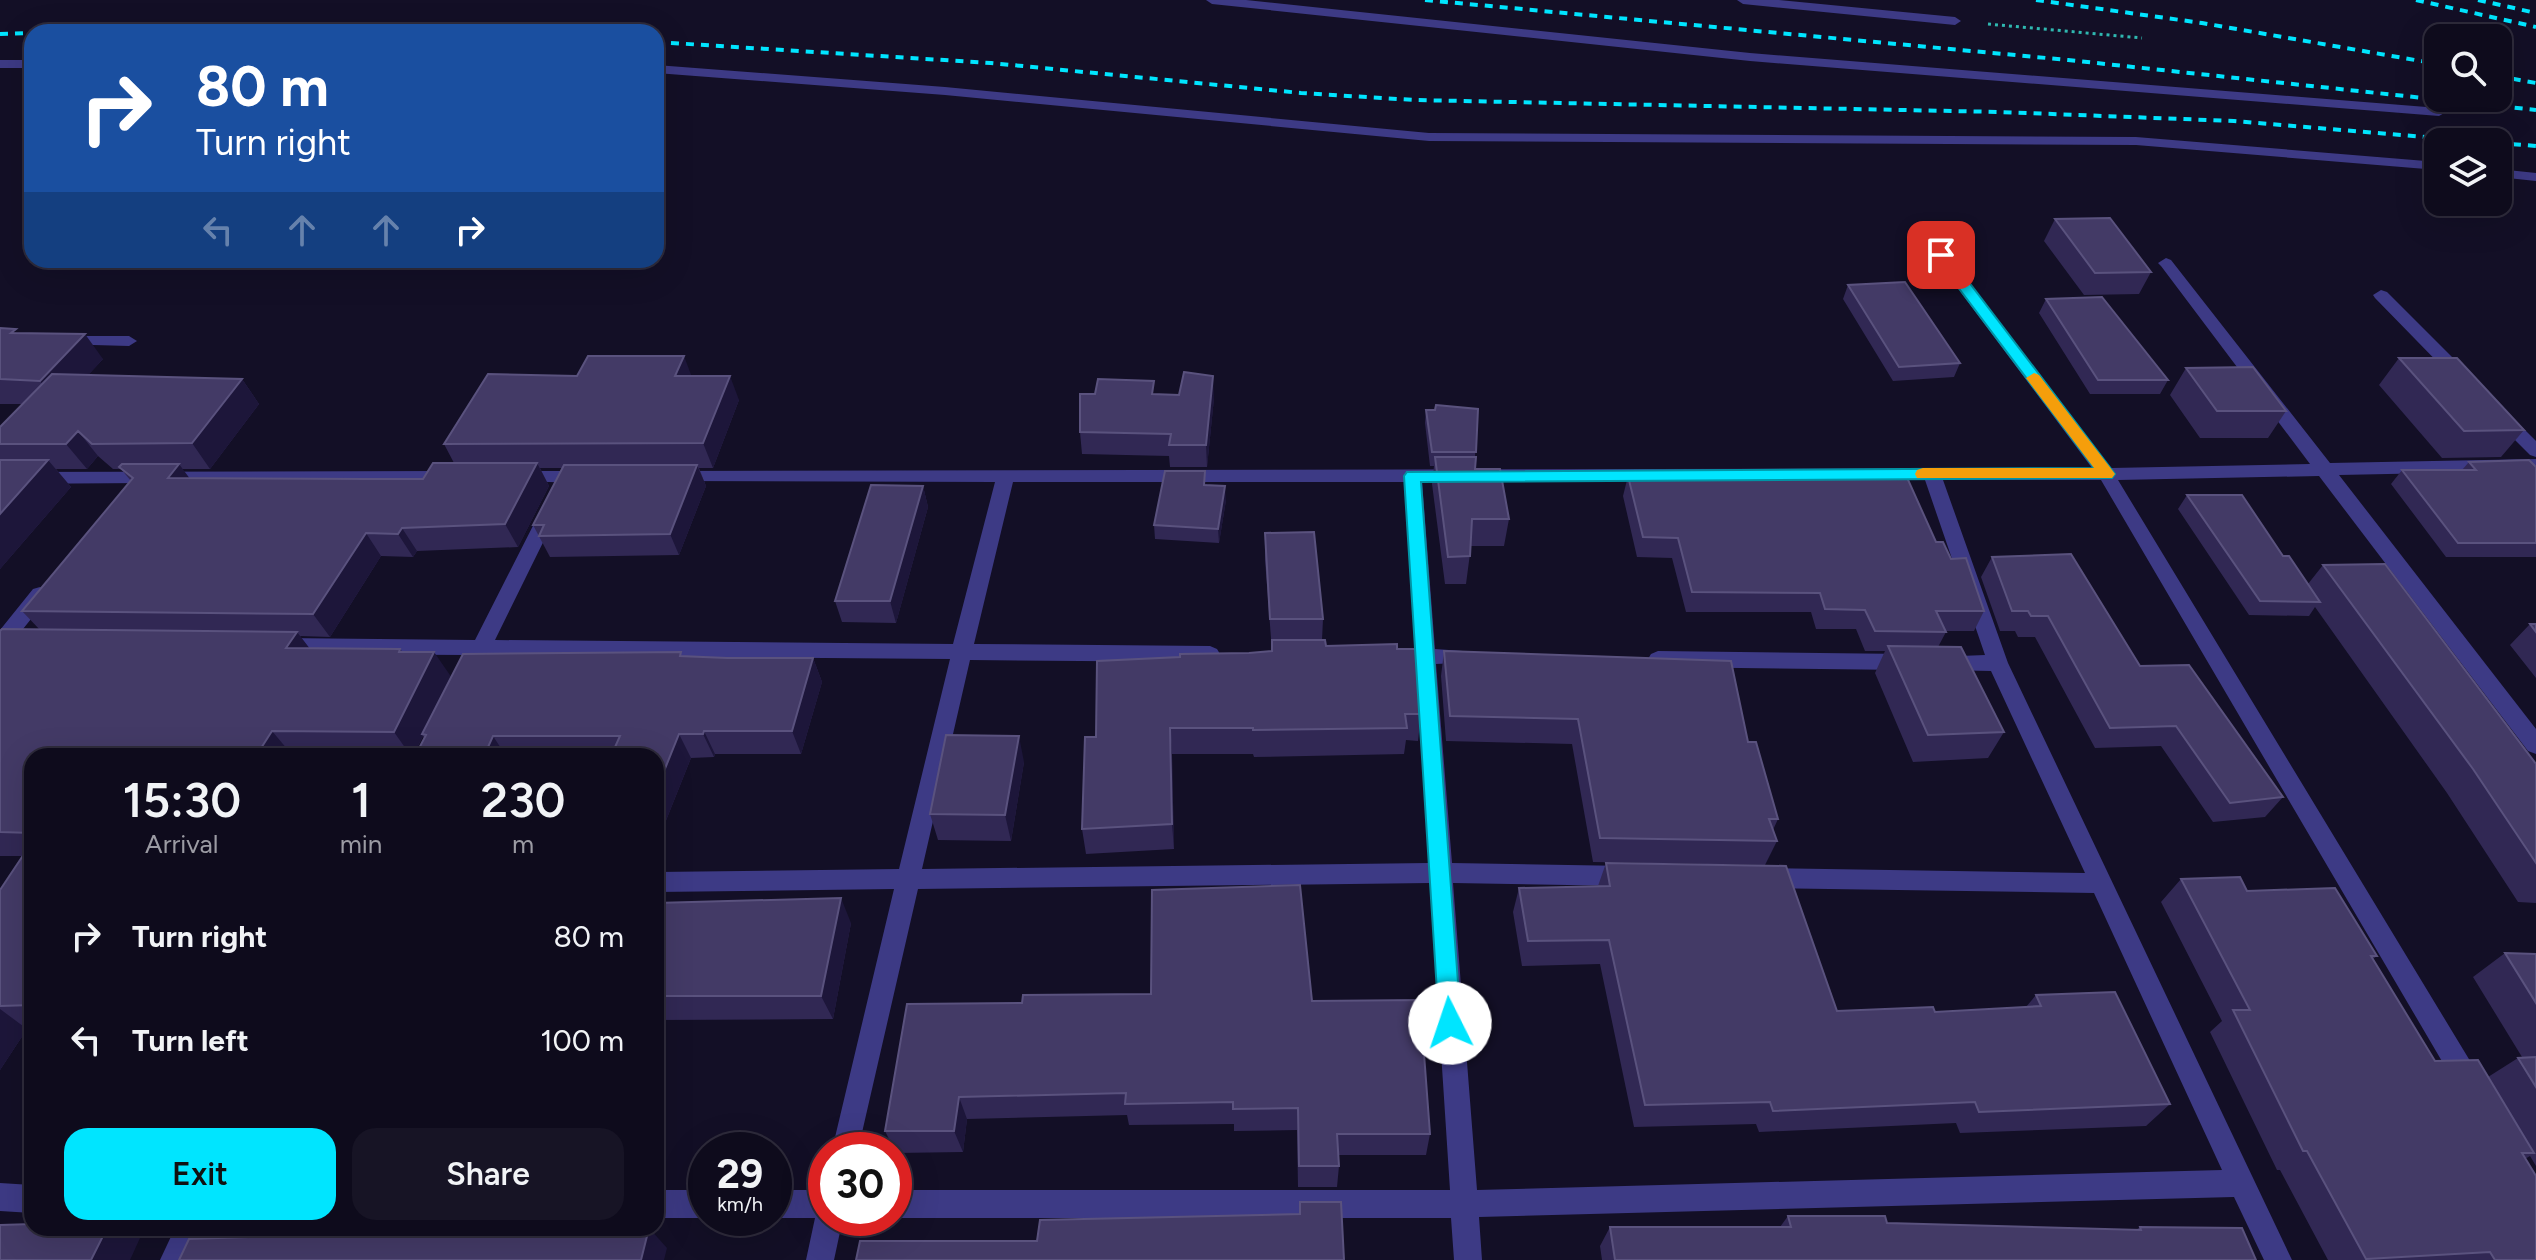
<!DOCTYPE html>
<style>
body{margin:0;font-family:Figtree,sans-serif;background:#171425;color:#f1f3f6;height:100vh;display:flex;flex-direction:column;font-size:30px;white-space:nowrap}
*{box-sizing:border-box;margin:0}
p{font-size:26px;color:#9b9ba3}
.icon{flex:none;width:44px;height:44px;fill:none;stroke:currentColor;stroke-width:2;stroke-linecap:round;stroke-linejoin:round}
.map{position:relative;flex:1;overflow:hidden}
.panel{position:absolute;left:24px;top:748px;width:640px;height:488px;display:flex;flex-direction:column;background:#0e0b1c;border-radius:24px;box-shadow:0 8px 32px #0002,0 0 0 2px #2e2b3b}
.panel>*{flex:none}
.hud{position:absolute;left:24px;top:24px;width:640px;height:244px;border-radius:24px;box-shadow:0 8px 32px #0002,0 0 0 2px #2e2b3b;background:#1a4fa0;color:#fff;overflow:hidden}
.tools{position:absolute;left:2424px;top:24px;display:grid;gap:16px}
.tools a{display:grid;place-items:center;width:88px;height:88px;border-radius:16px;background:#0e0b1c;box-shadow:0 8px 32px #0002,0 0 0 2px #2e2b3b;font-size:40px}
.speed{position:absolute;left:688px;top:1132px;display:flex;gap:16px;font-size:40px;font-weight:700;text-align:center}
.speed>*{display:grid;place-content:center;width:104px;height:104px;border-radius:50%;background:#0e0b1c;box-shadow:0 8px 32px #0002,0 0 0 2px #2e2b3b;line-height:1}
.speed small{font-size:20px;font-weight:400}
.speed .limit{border:12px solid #d22;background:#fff;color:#111}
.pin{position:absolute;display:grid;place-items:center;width:68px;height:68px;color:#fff;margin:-34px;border-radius:16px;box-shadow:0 4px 12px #0006}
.me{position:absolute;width:88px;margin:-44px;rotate:356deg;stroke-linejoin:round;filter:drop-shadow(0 0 6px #0008)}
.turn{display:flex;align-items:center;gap:28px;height:168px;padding:0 40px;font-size:36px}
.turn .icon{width:104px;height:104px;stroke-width:2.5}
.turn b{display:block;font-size:56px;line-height:68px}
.lanes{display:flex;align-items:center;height:76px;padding:0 40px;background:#0003;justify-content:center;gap:40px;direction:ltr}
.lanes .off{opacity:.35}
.eta{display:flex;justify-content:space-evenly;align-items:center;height:136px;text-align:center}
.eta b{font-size:48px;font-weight:600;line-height:56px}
.action{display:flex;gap:16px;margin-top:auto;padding:16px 40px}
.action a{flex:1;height:92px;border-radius:24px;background:#00e5ff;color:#111;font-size:32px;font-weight:600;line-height:92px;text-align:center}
.action a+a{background:#171425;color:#f1f3f6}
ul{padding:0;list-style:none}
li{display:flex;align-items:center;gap:24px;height:104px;padding:0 40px}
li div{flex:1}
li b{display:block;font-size:30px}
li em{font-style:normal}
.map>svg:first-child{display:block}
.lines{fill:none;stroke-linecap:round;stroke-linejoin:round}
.path{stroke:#2fb8b0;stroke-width:3;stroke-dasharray:3 4;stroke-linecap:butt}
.lane{fill:#3d3a85;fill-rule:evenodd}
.street{fill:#3d3a85;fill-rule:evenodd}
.rail{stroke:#00e5ff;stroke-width:4;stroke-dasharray:8 7;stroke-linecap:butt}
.wall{fill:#312854}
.shaded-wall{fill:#1d163a}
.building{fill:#433a66;stroke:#5a527e;stroke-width:2}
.route{fill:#00e5ff;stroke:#0095a6;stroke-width:2}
.slow{fill:#f59e0b}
</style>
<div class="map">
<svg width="2536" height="1260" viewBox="0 0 2536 1260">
<rect width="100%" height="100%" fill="#130f26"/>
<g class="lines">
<path class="path" d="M1988,24L2142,38"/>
<path class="lane" d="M1206,0H1246L1750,53L2439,108L2446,112L2439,116L1750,61L1212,4Z
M1737,0H1779L1955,17L1961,21L1955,25L1743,4Z
M0,60H32V68H0Z
M656,65L945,87L1429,133L2136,137L2438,162V170L2136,145L1429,141L945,95L656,73Z
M2498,169L2536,173V181L2498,177Z"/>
<path class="street" d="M1941,250L1946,252L2111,468L2310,464L2161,266L2158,263L2166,258L2171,260L2330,463L2536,459V471L2339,475L2536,729V754L2528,751L2319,476L2118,480L2478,1074L2482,1083L2478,1092L2469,1095L2460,1092L2101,480H1943L2008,663L2292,1260H2264L2234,1197L1479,1217L1482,1260H1454L1451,1218H894V1190H1450L1430,883L918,889L858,1150H832L894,889L656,892V872L899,869L950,659L487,655L484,661H470L467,655L282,654L275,651L272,646L275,641L282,638L475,640L541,510L550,504L559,510L495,640L953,644L995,482L670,481L667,477L676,471L2092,468L1933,255ZM1925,480L1985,655L1935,657L1932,662L1935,667L1942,670L1991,671L2085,873L1764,868L1756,871L1752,878L1756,885L1764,888L2094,893L2222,1170L1477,1190L1453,883L1628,886L1636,883L1640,876L1636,869L1628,866L1452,863L1436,664L1477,662L1480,657L1477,652L1435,649L1422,481ZM1013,482H1404L1415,649L1383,651L1380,656L1383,661L1416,664L1429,863L922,869L970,660L1210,662L1217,659L1220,654L1217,649L1210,646L974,644Z
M2381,290L2387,292L2469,374L2471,378L2469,382H2457L2375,298L2373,295Z
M64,336H129L137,341L129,346L58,344V338Z
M2502,411L2508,413L2536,441V457L2530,455L2496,421L2493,417L2496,413Z
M448,471L457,477L454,481L0,484V472Z
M520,471H584L593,477L584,483L514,481L511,477Z
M40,587L50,594L47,599L7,649L0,652V630L33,589Z
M1658,651L1906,654L1913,657L1916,662L1913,667L1906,670L1658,667L1651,664L1648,659L1651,654Z
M0,1183L32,1185V1213L0,1211Z
M656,1190H706V1218H656Z
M774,1190H826V1218H843L834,1260H806L815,1218H774Z
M175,1228H204L189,1260H160Z"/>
<path class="rail" d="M1425,0L2068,60L2536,110
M2036,0L2202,23L2438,64
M2416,0L2536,27
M2478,0L2536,13
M0,34L32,33
M656,42L991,63L1301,93L1414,100L2000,112L2234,121L2485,142
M2498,76L2536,83
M2498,143L2536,146"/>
</g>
<path class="wall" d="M2055,219L2151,272L2139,294L2084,295L2044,241Z
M1848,285L1960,363L1954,377L1893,381L1843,299Z
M2046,299L2168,380L2160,394H2090L2039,313Z
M0,328L103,359L88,375L242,379L259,404L210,469H182L189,478L423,479L454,463L444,444L577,376H692L739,400L713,468H699L706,486L679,555L550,557L533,525L562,468H540L549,486L518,547L417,551L413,557L381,556L330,637L300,636L309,648L400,649L403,652L451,677L683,656L727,658H813L822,682L801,754H715L714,757L691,758L661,833H656V756H415L424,738L423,736L413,756H32V1028L27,1029L0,1070V890L22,856H0V631L40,630L22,611L131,481L121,469H113L98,456L87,469H56L71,487L0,569V427L22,404H0Z
M2399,358L2524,430L2501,457L2442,458L2379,385Z
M2186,368L2286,411L2268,438H2200L2170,395Z
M1155,394L1214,398L1207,467H1170L1169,456L1082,454L1080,432Z
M1478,409L1475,457V469L1509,519L1504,546H1471L1466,584H1445L1432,484L1434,466H1430L1425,423L1426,410Z
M2469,462L2536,467V557H2446L2391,484L2402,470H2462Z
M1831,473L1936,542L1951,559L1984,611L1974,631H1946V632L1938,647L2004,732L1988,758L1913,762L1875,673L1885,651H1865L1856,629H1816L1811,612H1686L1672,558L1637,557L1623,496L1628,476L1829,478Z
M1206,484L1226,500L1219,543L1155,539L1154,525Z
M923,486L928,507L896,623L842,622L835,601Z
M2187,495L2283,556L2308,584L2323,565L2536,764V903L2518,902L2447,793L2315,607L2309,616L2249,615L2178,509Z
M1265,533L1323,619L1322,640L1326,646L1397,649L1421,714L1418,741L1406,740L1404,754L1254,757L1253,754H1172L1174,849L1086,854L1082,829L1096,737L1180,657L1249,653L1272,651L1265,560Z
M1992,557L2140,666L2283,797L2265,817L2213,822L2161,746L2095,748L2035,637H2018L2015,631H2000L1981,577Z
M2530,624H2536V678L2510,645Z
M1444,651L1748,742L1778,819L1773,830L1777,841L1765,865L1593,862L1572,744L1446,741L1441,676Z
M1024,762L1011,841L938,840L930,814Z
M1606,863L1837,1011L1935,1012L2026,1007L2036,995L2170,1104L2146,1126L1960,1133L1956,1123L1759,1132L1756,1124L1634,1127L1600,964L1522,966L1513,912L1519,888L1598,886Z
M2181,879L2247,891L2377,956L2373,959L2435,1061L2488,1077L2518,1058L2522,1057L2473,977L2505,953L2536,954V1166L2530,1156L2525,1159L2536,1260H2328L2280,1170H2277L2210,1032L2222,1021L2161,902Z
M656,903L851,923L833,1019L656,1020Z
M1151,994L1312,1001L1430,1134L1426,1155H1339V1166L1337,1187H1298L1297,1130L1234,1131V1124L1129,1125L1127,1115L967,1119L963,1152L896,1153L885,1131L1022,1003Z
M1788,1216L1887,1223L2136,1230L2140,1227L2256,1260H1602L1600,1246L1610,1227H1780Z"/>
<path class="shaded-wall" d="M85,334L103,359L60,406L40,381Z
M684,356L693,380L675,376Z
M730,376L739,400L713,468L703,443Z
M1213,376L1214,398L1207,467L1206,445Z
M242,379L259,404L210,469L192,443Z
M78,431L98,456L87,469L66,444Z
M48,460L71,487L0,569V514Z
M537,463L549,486L518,547L505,524Z
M179,464L196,487L168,478Z
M697,465L706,486L679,555L670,534Z
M923,486L928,507L896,623L890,601Z
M1225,486L1226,500L1219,543L1218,529Z
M402,528L417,551L413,557L398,534Z
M366,533L381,556L330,637L313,614Z
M297,632L317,658L286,648Z
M434,652L452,678L422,734L423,736L413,756H411L394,732Z
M813,658L822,682L801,754L792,731Z
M1170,728L1172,754L1174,849L1172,824Z
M272,731L293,756H256Z
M704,731L715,754L714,757L703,734Z
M679,734L691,758L661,833L656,824V791Z
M493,736L506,756H484Z
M1019,736L1024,762L1011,841L1005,815Z
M841,898L851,923L833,1019L821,996Z
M0,1009L27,1029L0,1070Z
M959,1097L967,1119L963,1152L954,1131Z
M107,1228H123L140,1238L130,1260H91Z
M649,1228L667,1248L664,1260H641Z"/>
<path class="building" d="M2110,218L2151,272L2095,273L2055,219Z
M1905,282L1960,363L1899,367L1848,285Z
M2102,297L2168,380H2098L2046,299Z
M0,328L16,329L11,333L85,334L40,381L0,379Z
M588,356H684L675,376H730L703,443L444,444L488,374L577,376Z
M2399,358H2457L2524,430L2464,431Z
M2253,367L2286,411H2217L2186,368Z
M1184,372L1213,376L1206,445H1169L1171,434L1080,432V394H1095L1098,379L1154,381L1152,394L1179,395Z
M52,374L242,379L192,443L92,444L78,431L66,444H0V427Z
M1436,405L1478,409L1476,452H1432L1426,410H1435Z
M1435,457H1476L1475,469H1500L1509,519H1472L1470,556L1448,557Z
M0,460H48L0,514Z
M2529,460L2536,467V543H2458L2402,470H2476L2469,462Z
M433,463H537L505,524L402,528L398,534L366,533L313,614L22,611L133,478L119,467L122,464H179L168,478L367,479H423Z
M564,465H697L670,534L539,536L544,525H533Z
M1165,471H1205L1204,485L1225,486L1218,529L1154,525Z
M1831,473H1905L1936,542H1943L1951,559L1966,558L1984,611H1936L1946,632L1875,631L1865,610L1825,609L1820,593L1692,592L1678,538L1643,537L1628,476L1833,478Z
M871,485L923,486L890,601H835Z
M2187,495H2242L2283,556H2289L2320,602L2260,601Z
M1314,532L1323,619H1270L1265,533Z
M2071,554L2140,666L2189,665L2283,797L2230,803L2176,726L2110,728L2048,616H2031L2028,611H2012L1992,557Z
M2385,564L2536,764V863L2473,769L2323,565Z
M2530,624H2536V632Z
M2,629L297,632L286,648L400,649L399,652H434L394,732L272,731L256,756H32V833L0,832V631Z
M1272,640H1325L1326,646L1397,644V649H1417L1421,714H1405L1407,728L1253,730V728H1170L1172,824L1082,829L1085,737H1096L1097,661L1180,657V654L1249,653L1272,651Z
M1888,646L1961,647L2004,732L1928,735Z
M1444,651L1731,661L1748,742H1756L1778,819H1769L1777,841L1600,838L1578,719L1450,716Z
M681,652L680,656L727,658H813L792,731H704L703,734H679L656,791V756H611L620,736H493L484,756H415L426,735L422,734L463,654Z
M946,735L1019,736L1005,815L930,814Z
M32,842V1005L0,1006V890Z
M1606,863L1786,866L1837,1011L1933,1007L1935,1012L2041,1006L2036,995L2115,992L2170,1104L1979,1112L1975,1102L1773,1111L1770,1102L1645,1105L1609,940L1528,941L1519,888L1610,886Z
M2240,877L2247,891L2335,888L2377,956H2371L2435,1061L2478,1060L2534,1153H2522L2536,1176V1260H2495L2490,1252L2366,1259L2307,1151H2303L2233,1010H2250L2181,879Z
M1300,885L1312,1001L1420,1000L1430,1134H1337L1339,1166H1299L1298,1108L1233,1109V1102L1125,1104L1126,1093L959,1097L954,1131H885L907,1004L1022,1003L1023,995L1151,994L1152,890Z
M841,898L821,996H656V903Z
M2505,953L2536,954V1003Z
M2536,1057V1087L2518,1058Z
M1300,1202H1341L1344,1260H856L860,1241H1037L1040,1220L1300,1214Z
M1788,1216H1885L1887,1223L2141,1230L2140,1227L2242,1228L2256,1260H1615L1610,1227H1791Z
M32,1224V1228H107L91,1260H0V1225Z
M317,1228H530L529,1231L649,1228L641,1260H179L189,1239L314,1235Z"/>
<path class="route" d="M1941,251L1946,252L2112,470L2115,474L2112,478L1421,482L1461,1023L1458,1031L1450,1034L1442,1031L1439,1023L1404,476L1407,472L2094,468L1936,258V252Z"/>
<path class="slow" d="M2034,373L2039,375L2112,470L2115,474L2112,478H1917L1915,474L1917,470L1923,468H2094L2026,378Z"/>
</svg>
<div class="tools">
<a><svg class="icon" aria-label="search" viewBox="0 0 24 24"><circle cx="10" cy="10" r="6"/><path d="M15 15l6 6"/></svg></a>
<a><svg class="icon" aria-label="layers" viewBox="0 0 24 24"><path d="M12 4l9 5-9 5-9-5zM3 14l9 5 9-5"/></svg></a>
</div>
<div class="speed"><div>29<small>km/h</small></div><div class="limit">30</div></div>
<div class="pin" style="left:1941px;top:255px;background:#d93025"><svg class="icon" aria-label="arrive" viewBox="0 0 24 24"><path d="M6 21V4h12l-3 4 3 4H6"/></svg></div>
<svg class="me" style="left:1450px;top:1023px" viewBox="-20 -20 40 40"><circle r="19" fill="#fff"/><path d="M0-13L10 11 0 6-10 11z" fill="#00e5ff"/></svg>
<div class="hud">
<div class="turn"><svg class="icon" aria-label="right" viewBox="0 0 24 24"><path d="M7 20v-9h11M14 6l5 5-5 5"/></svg><div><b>80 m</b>Turn right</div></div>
<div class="lanes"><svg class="icon off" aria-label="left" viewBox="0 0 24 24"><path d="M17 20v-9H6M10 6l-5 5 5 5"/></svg><svg class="icon off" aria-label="ahead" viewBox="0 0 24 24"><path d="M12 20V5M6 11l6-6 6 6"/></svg><svg class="icon off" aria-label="ahead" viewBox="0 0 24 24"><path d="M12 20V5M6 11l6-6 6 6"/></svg><svg class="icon" aria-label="right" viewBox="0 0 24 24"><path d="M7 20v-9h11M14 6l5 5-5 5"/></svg></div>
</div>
<section class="panel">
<div class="eta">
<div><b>15:30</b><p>Arrival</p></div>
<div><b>1</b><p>min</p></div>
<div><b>230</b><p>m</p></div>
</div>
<ul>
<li><svg class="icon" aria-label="right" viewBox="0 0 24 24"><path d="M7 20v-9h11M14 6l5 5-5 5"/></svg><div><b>Turn right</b></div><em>80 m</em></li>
<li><svg class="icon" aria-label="left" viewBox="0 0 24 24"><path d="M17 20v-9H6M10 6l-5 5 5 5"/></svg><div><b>Turn left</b></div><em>100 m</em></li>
</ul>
<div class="action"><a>Exit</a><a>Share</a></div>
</section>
</div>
